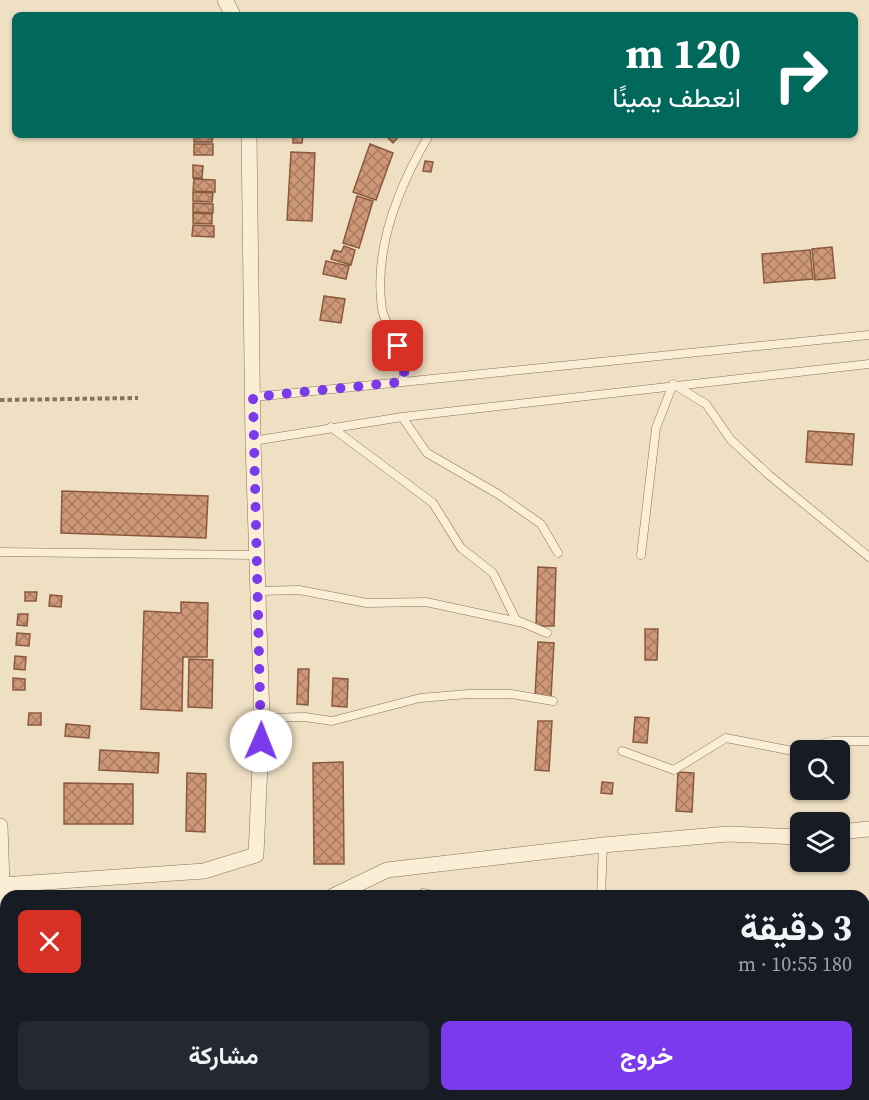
<!DOCTYPE html>
<html lang="ar">
<meta charset="utf-8">
<style>
body{margin:0;font-family:"Source Serif 4",Vazirmatn,serif;background:#242831;color:#f1f3f6;direction:rtl;height:100vh;display:flex;flex-direction:column;font-size:22px;white-space:nowrap}
*{box-sizing:border-box;margin:0}
p{font-size:20px;color:#9ea1a6}
.icon{flex:none;width:33px;height:33px;fill:none;stroke:currentColor;stroke-width:2;stroke-linecap:round;stroke-linejoin:round}
.map{position:relative;flex:1;overflow:hidden;direction:ltr}
.details{position:absolute;left:0px;top:890px;width:870px;height:212px;display:flex;flex-direction:column;background:#171b24;border-radius:18px 18px 0 0;box-shadow:0 2px 4px #0004;direction:rtl}
.details>*{flex:none}
.banner{position:absolute;left:12px;top:12px;width:846px;height:126px;border-radius:9px;box-shadow:0 2px 4px #0004;direction:rtl;background:#00695c;color:#fff;overflow:hidden}
.fabs{position:absolute;left:790px;top:740px;display:grid;gap:12px}
.fabs a{display:grid;place-items:center;width:60px;height:60px;border-radius:9px;background:#171b24;box-shadow:0 2px 4px #0004;font-size:30px}
.pin{position:absolute;display:grid;place-items:center;width:51px;height:51px;color:#fff;margin:-26px;border-radius:12px;box-shadow:0 3px 9px #0006}
.me{position:absolute;width:66px;margin:-33px;rotate:1deg;stroke-linejoin:round;filter:drop-shadow(0 0 4px #0008)}
.turn{display:flex;align-items:center;gap:21px;height:126px;padding:0 18px;font-size:27px}
.turn .icon{width:78px;height:78px;stroke-width:2.5}
.turn b{display:block;font-size:42px;line-height:51px}
.round{display:grid;place-items:center;flex:none;width:63px;height:63px;border-radius:9px;background:#242831}
.headline{display:flex;align-items:center;justify-content:space-between;height:102px;padding:0 18px}
h1{font-size:36px;font-weight:700;line-height:45px}
.primary-button{display:flex;gap:12px;margin-top:auto;padding:12px 18px}
.primary-button a{flex:1;height:69px;border-radius:9px;background:#7c3aed;color:#fff;font-size:24px;font-weight:700;line-height:69px;text-align:center}
.primary-button a+a{background:#242831;color:#f1f3f6}
.map>svg:first-child{display:block}
.green{fill:#cace97}
.building{fill:url(#building-cross-hatch);stroke:#8a593f;stroke-width:1.5}
.lines{fill:none;stroke-linecap:round;stroke-linejoin:round}
.service-casing{stroke:#8a715a;stroke-width:9}
.minor-casing{stroke:#8a715a;stroke-width:16}
.path{stroke:#8a715a;stroke-width:4;stroke-dasharray:4.5 3;stroke-linecap:butt}
.service{stroke:#faeed7;stroke-width:8}
.minor{stroke:#faeed7;stroke-width:15}
.route{stroke:#7c3aed;stroke-width:10;stroke-dasharray:0 18}
</style>
<div class="map">
<svg width="869" height="1100" viewBox="0 0 869 1100">
<defs>
<pattern id="building-cross-hatch" width="8" height="8" patternUnits="userSpaceOnUse" patternTransform="scale(1.5)"><rect width="8" height="8" fill="#ce9878"/><path d="M0 0l8 8M0 8l8-8" fill="none" stroke="#a87c62"/></pattern>
</defs>
<rect width="100%" height="100%" fill="#efe0c4"/>
<path class="green" d="M394,1095H609L608,1100H394Z"/>
<path class="building" d="M194,135H213L212,142H194Z
M293,135H303L302,143H293Z
M385,135H400L393,143Z
M194,144H213V155H194Z
M370,144L393,153L376,200L353,192Z
M291,152L315,153L312,221L287,220Z
M425,161L433,162L431,172L423,171Z
M193,165L203,166L202,178H193Z
M194,179L215,180V192L193,191Z
M193,192L213,193L212,202L193,201Z
M357,196L373,201L359,248L343,243Z
M193,203L213,204V213L193,212Z
M193,213L212,214V224L193,223Z
M193,225L214,226V237L192,236Z
M344,246L355,250L351,265L331,259L334,250L341,252Z
M832,247L835,278L815,280L812,249Z
M810,250L813,279L764,283L762,254Z
M326,261L349,266L346,279L323,274Z
M324,296L345,299L341,323L320,320Z
M808,431L854,434L852,465L806,462Z
M62,491L208,496L206,538L61,533Z
M538,567L556,568L554,626H536Z
M25,592H37L36,601H25Z
M50,595L62,596L61,607L49,606Z
M181,602L208,603L207,657H183L182,711L141,709L144,611L181,613Z
M18,614H28L27,626L17,625Z
M645,629H658L657,660H645Z
M17,633L30,634L29,646L16,645Z
M538,642L554,643L551,697H535Z
M15,656L26,657L25,670L14,669Z
M189,659L213,660L212,708L188,707Z
M298,669H309L308,705L297,704Z
M13,678L25,679V690H13Z
M333,678L348,679L347,707L332,706Z
M29,713H41V725H28Z
M635,717L649,718L647,743L633,742Z
M538,721H552L549,771L535,770Z
M66,724L90,726L89,738L65,736Z
M100,750L159,753L158,773L99,770Z
M343,762L344,864H314L313,763Z
M678,772L694,773L692,812L676,811Z
M187,773L206,774L205,832L186,831Z
M602,782L613,783L612,794L601,793Z
M64,783L133,784V824H64Z
M157,1095H167L201,1099L157,1100Z"/>
<g class="lines">
<g class="service-casing">
<path id="service" d="M402,382C403,377 406,369 406,364C405,346 385,328 382,309C373,248 399,186 429,135
M253,397L869,335
M402,417L427,453L498,494L541,524L558,553
M331,427L433,503L461,548L493,573L516,620L547,633
M253,441L402,417L869,364
M0,552L257,555
M641,555L656,428L673,384L706,404L731,440L769,475L869,557
M258,591L299,590L367,603L426,602L519,622
M262,718L305,717L332,721L420,698L468,694H511L553,701
M622,751L674,770L726,738L793,751L833,741H869
M422,896L423,893L439,896
M601,896L603,845
M386,1100L387,1095
M623,1100L624,1095"/>
</g>
<g class="minor-casing">
<path id="minor" d="M225,0L233,15
M0,826L2,885L204,871L256,855L262,718L253,441L249,135
M840,832L869,829
M0,885L4,936L0,1077
M333,896L387,870L603,845L728,834L801,837"/>
</g>
<path class="path" d="M0,400L138,398"/>
<use href="#service" class="service"/>
<use href="#minor" class="minor"/>
</g>
<g class="lines">
<path class="route" d="M261,741L253,397L402,382L406,363L398,346"/>
</g>
</svg>
<div class="fabs">
<a><svg class="icon" aria-label="search" viewBox="0 0 24 24"><circle cx="10" cy="10" r="6"/><path d="M15 15l6 6"/></svg></a>
<a><svg class="icon" aria-label="layers" viewBox="0 0 24 24"><path d="M12 4l9 5-9 5-9-5zM3 14l9 5 9-5"/></svg></a>
</div>
<div class="pin" style="left:398px;top:346px;background:#d93025"><svg class="icon" aria-label="arrive" viewBox="0 0 24 24"><path d="M6 21V4h12l-3 4 3 4H6"/></svg></div>
<svg class="me" style="left:261px;top:741px" viewBox="-20 -20 40 40"><circle r="19" fill="#fff"/><path d="M0-13L10 11 0 6-10 11z" fill="#7c3aed"/></svg>
<div class="banner">
<div class="turn"><svg class="icon" aria-label="right" viewBox="0 0 24 24"><path d="M7 20v-9h11M14 6l5 5-5 5"/></svg><div><b>120 m</b>انعطف يمينًا</div></div>
</div>
<section class="details">
<div class="headline"><div><h1>3 دقيقة</h1><p>180 m · 10:55</p></div><a class="round" style="background:#d93025;color:#fff"><svg class="icon" aria-label="close" viewBox="0 0 24 24"><path d="M6 6l12 12M18 6L6 18"/></svg></a></div>
<div class="primary-button"><a>خروج</a><a>مشاركة</a></div>
</section>
</div>
